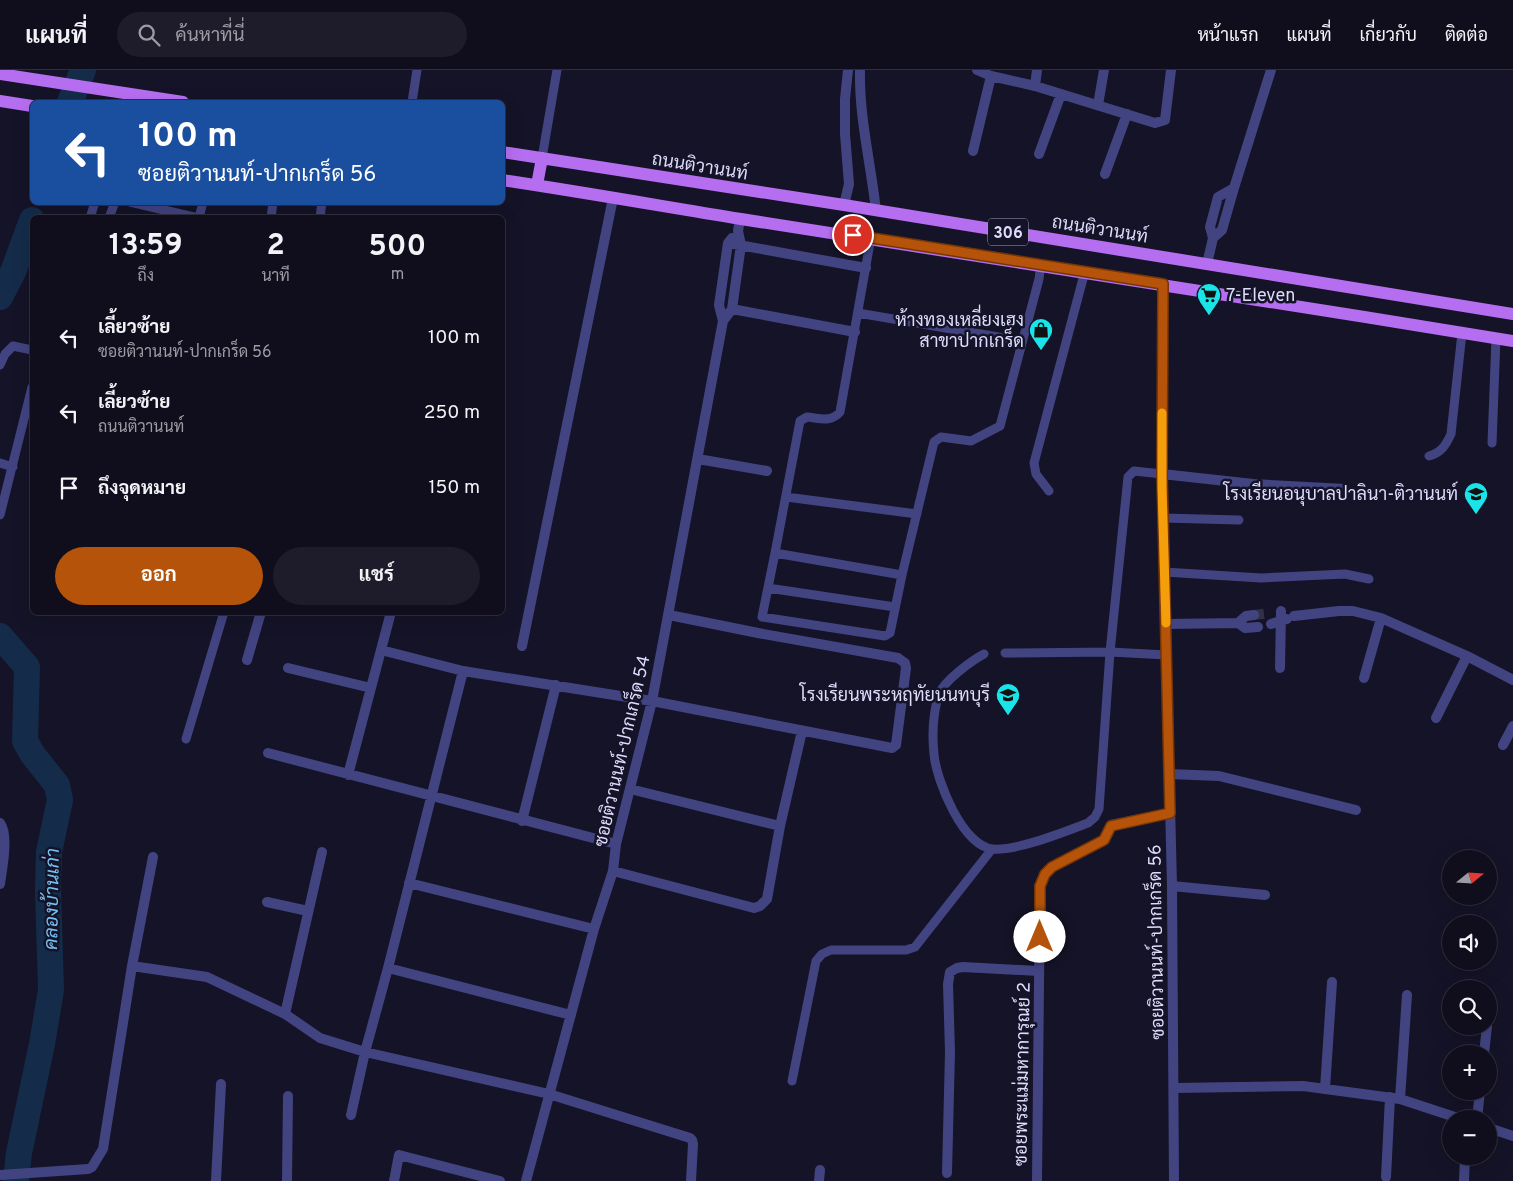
<!DOCTYPE html>
<html lang="th">
<meta charset="utf-8">
<style>
body{margin:0;font-family:Overpass,Sarabun,sans-serif;background:#1e1c2a;color:#f1f3f6;height:100vh;display:flex;flex-direction:column;font-size:19px;white-space:nowrap}
*{box-sizing:border-box;margin:0}
p{font-size:16px;color:#9c9ca4}
.icon{flex:none;width:28px;height:28px;fill:none;stroke:currentColor;stroke-width:2;stroke-linecap:round;stroke-linejoin:round}
.map{position:relative;flex:1;overflow:hidden}
.sheet{position:absolute;left:30px;top:145px;width:475px;height:400px;display:flex;flex-direction:column;background:#100e1d;border-radius:8px;box-shadow:0 5px 20px #0002,0 0 0 1px #302e3b}
.sheet>*{flex:none}
.banner{position:absolute;left:30px;top:30px;width:475px;height:105px;border-radius:8px;box-shadow:0 5px 20px #0002,0 0 0 1px #302e3b;background:#1a4fa0;color:#fff;overflow:hidden}
.needle{width:32px;rotate:72deg}
.fabs{position:absolute;left:1442px;top:780px;display:grid;gap:10px}
.fabs a{display:grid;place-items:center;width:55px;height:55px;border-radius:50%;background:#100e1d;box-shadow:0 5px 20px #0002,0 0 0 1px #302e3b;font-size:25px}
.pin{position:absolute;display:grid;place-items:center;width:42px;height:42px;color:#fff;margin:-21px;border:2px solid #fff;border-radius:50%;box-shadow:0 1px 5px #0007}
.me{position:absolute;width:55px;margin:-28px;rotate:0deg;stroke-linejoin:round;filter:drop-shadow(0 0 4px #0008)}
.turn{display:flex;align-items:center;gap:18px;height:105px;padding:0 25px;font-size:22px}
.turn .icon{width:65px;height:65px;stroke-width:2.5}
.turn b{display:block;font-size:35px;line-height:42px}
.eta{display:flex;justify-content:space-evenly;align-items:center;height:85px;text-align:center}
.eta b{font-size:30px;font-weight:700;line-height:35px}
.action{display:flex;gap:10px;margin-top:auto;padding:10px 25px}
.action a{flex:1;height:58px;border-radius:30px;background:#b45309;color:#fff;font-size:20px;font-weight:700;line-height:58px;text-align:center}
.action a+a{background:#1e1c2a;color:#f1f3f6}
ul{padding:0;list-style:none}
li{display:flex;align-items:center;gap:15px;height:75px;padding:0 25px}
li div{flex:1}
li b{display:block;font-size:19px}
li em{font-style:normal}
header{display:flex;align-items:center;gap:30px;box-sizing:border-box;height:70px;padding:0 25px;background:#100e1d;border-bottom:1px solid #302e3b}
header strong{font-size:24px}
nav{display:flex;gap:28px;margin-inline-start:auto;font-size:18px}
.search{width:350px;height:45px;background:#1e1c2a;display:flex;align-items:center;gap:12px;box-sizing:border-box;padding:0 18px;border-radius:28px;color:#9c9ca4;font-size:19px}
.map>svg:first-child{display:block}
.lines{fill:none;stroke-linecap:round;stroke-linejoin:round}
.river{stroke:#142c4a;stroke-width:26}
.minor-tunnel{stroke:#333147;stroke-width:10;stroke-dasharray:10 5;stroke-linecap:butt}
.service{stroke:#424482;stroke-width:9}
.minor{stroke:#424482;stroke-width:10}
.primary{stroke:#b66ef1;stroke-width:12}
.route-casing{stroke:#753606;stroke-width:12}
.route{stroke:#b45309;stroke-width:9}
.slow{stroke:#f59e0b;stroke-width:9}
.labels{text-anchor:middle;stroke-width:5;stroke-linejoin:round;paint-order:stroke}
.shield{fill:#151327;stroke:#a2a0bc;stroke-width:1}
.shield-label{font-size:16px;font-weight:bold;fill:#dedcfc}
.street-label{font-size:18px;fill:#dedcfc;stroke:#151327}
.poi-label{font-size:18px;fill:#dedcfc;stroke:#151327;text-anchor:end}
.water-label{font-size:19px;font-style:italic;fill:#74c1f2;stroke:#151327}
</style>
<header>
<strong>แผนที่</strong>
<div class="search"><svg class="icon" aria-label="search" viewBox="0 0 24 24"><circle cx="10" cy="10" r="6"/><path d="M15 15l6 6"/></svg>ค้นหาที่นี่</div>
<nav><a>หน้าแรก</a><a>แผนที่</a><a>เกี่ยวกับ</a><a>ติดต่อ</a></nav>
</header>
<div class="map">
<svg width="1513" height="1111" viewBox="0 0 1513 1111">
<rect width="100%" height="100%" fill="#151327"/>
<g class="lines">
<path class="river" d="M70,32L83,0
M0,227L13,202L32,150
M0,566L27,597L25,671L33,685L57,715L60,730L49,782L48,821L51,920L42,974L19,1083L16,1111"/>
<path class="minor-tunnel" d="M1254,545L1269,543"/>
<path class="service" d="M412,32L417,0
M542,88L557,0
M130,132L198,148
M90,148L95,132
M109,148L115,132
M199,148L203,132
M271,148L273,132
M320,148L322,132
M871,167L840,342C831,353 819,348 807,347L800,351L775,483L902,505L934,372L941,367L971,371L1000,356L1039,209L1041,194
M858,243L1022,271
M0,295L5,284L13,276L32,280
M1492,373L1496,268
M1429,386C1441,383 1446,375 1451,364L1462,263
M0,393L13,397
M1049,421L1036,404L1034,393L1085,201
M786,427L917,444
M0,445L32,317
M1163,448L1239,450
M775,483L762,547L885,566L890,563L902,505
M1164,502L1261,508L1345,504L1369,509
M768,518L895,537
M1005,583L1110,582L1167,585
M984,584C971,591 944,611 939,624C933,643 932,665 934,684C936,710 963,777 993,779C1017,781 1064,762 1088,753L1095,747L1099,739L1110,582L1128,407L1134,401L1162,404
M186,669L224,542
M792,1011L816,891L822,884L831,880H906L915,877L992,779"/>
<path class="minor" d="M860,0C859,48 871,94 876,141
M977,0L991,6L1035,16L1155,53L1165,50L1171,0
M1035,16L1037,0
M1098,35L1104,0
M973,81L991,6
M1039,84L1061,24
M1105,104L1127,44
M844,135L849,114L845,64V29L848,0
M1213,168L1222,160L1234,118L1271,0
M728,173L866,198
M1207,194L1213,168L1210,157L1218,127L1234,118
M1163,214L1162,404L1172,816L1174,1111
M732,239L855,262
M723,251L719,235L728,173L732,168
M698,389L767,401
M1162,404L1253,414L1345,419
M1254,545L1246,546L1238,553L1245,558L1258,557
M1294,546L1339,541H1353L1381,548L1467,586L1513,610
M1166,554L1238,553
M1271,554L1287,549
M522,576L613,128
M381,580L463,601L652,631L892,678L896,675L906,598L905,593L898,588L758,563L669,545
M247,590L261,542
M288,598L371,618
M1280,598L1281,541
M1364,608L1381,548
M1436,648L1467,586
M1503,675L1513,656
M268,683L616,774
M1169,704L1219,706L1356,740
M348,705L391,542
M630,719L780,756
M522,751L556,615
M0,753C9,765 2,799 0,814
M613,801L754,838L760,836L767,829L780,756L802,661
M409,813L594,859
M1172,816L1265,825
M267,832L308,841
M132,896L207,907L285,944L320,968L365,982L549,1024L690,1068L692,1070L693,1074L691,1111
M388,898L571,945
M285,944L322,782
M1484,984L1487,956
M1174,1018L1303,1016L1400,1029L1461,1049
M1325,1019L1332,912
M1400,1029L1407,925
M351,1045L365,982L388,898L463,601
M1477,1049L1480,1021
M1489,1058L1513,1066
M947,1103L950,982L948,914L950,902L957,898L963,897L1039,901
M0,1105L88,1099L92,1097L103,1079L132,896L153,787
M1386,1107L1390,1027
M216,1111L221,1014
M287,1111L288,1026
M394,1111L399,1085L500,1111
M526,1111L594,859L613,801L616,774L652,631L723,251L732,239L741,175L738,161L740,148
M819,1111L820,1100
M1037,1111L1040,816L1045,804L1052,797L1104,770L1111,755L1170,743
M1464,1111L1465,1086"/>
<path class="primary" d="M0,4L183,32
M0,31L32,36
M502,82L844,135L1513,244
M502,110C582,122 661,136 741,149C999,188 1256,229 1513,271
M537,115L542,88"/>
</g>
<g class="lines">
<g class="route-casing">
<path id="route" d="M853,165L1163,214L1162,404L1170,743L1111,756L1104,770L1052,797L1045,804L1040,816V867"/>
</g>
<use href="#route" class="route"/>
<path class="slow" d="M1162,343V419L1166,553"/>
</g>
<defs>
<g id="supermarket-pin" transform="scale(1.25)"><path d="M0 17L-7.5 6A9.5 9.5 0 1 1 7.5 6Z" fill="#1be4e9" stroke="#151327"/><path d="M-6-5.5h2.5l.6 2H6L4.5 2H-2.5L-4.4-4H-6ZM-1.5 3.2a1.3 1.3 0 1 0 .1 0ZM3 3.2a1.3 1.3 0 1 0 .1 0Z" fill="#111"/></g>
<g id="shop-pin" transform="scale(1.25)"><path d="M0 17L-7.5 6A9.5 9.5 0 1 1 7.5 6Z" fill="#1be4e9" stroke="#151327"/><path d="M-5-2.5h2.3a2.7 3.5 0 0 1 5.4 0H5L5.5 6h-11ZM-1.5-2.5h3a1.5 2.3 0 0 0-3 0Z" fill="#111"/></g>
<g id="school-pin" transform="scale(1.25)"><path d="M0 17L-7.5 6A9.5 9.5 0 1 1 7.5 6Z" fill="#1be4e9" stroke="#151327"/><path d="M0-5L7-2L0 1L-7-2ZM-4 1L0 2.5L4 1V4Q0 6-4 4Z" fill="#111"/></g>
</defs>
<g fill-rule="evenodd">
<use href="#supermarket-pin" x="1209" y="225"/>
<use href="#shop-pin" x="1041" y="260"/>
<use href="#school-pin" x="1476" y="424"/>
<use href="#school-pin" x="1008" y="625"/>
</g>
<g class="labels">
<rect class="shield" x="988" y="148.5" width="40" height="27" rx="4"/>
<g class="shield-label">
<text x="1008" y="168">306</text>
</g>
<g class="street-label">
<text transform="translate(700 96) rotate(9)" y="6">ถนนติวานนท์</text>
<text transform="translate(1100 159) rotate(9)" y="6">ถนนติวานนท์</text>
<text transform="translate(622 681) rotate(-77)" y="6">ซอยติวานนท์-ปากเกร็ด 54</text>
<text transform="translate(1156 872) rotate(-91)" y="6">ซอยติวานนท์-ปากเกร็ด 56</text>
<text transform="translate(1022 1004) rotate(-89)" y="6">ซอยพระแม่มหาการุณย์ 2</text>
</g>
<g class="poi-label">
<text x="1226" y="231" text-anchor="start">7-Eleven</text>
<text x="1024" y="256">ห้างทองเหลี่ยงเฮง<tspan x="1024" dy="21">สาขาปากเกร็ด</tspan></text>
<text x="1458" y="430">โรงเรียนอนุบาลปาลินา-ติวานนท์</text>
<text x="990" y="631">โรงเรียนพระหฤทัยนนทบุรี</text>
</g>
<g class="water-label">
<text transform="translate(51 829) rotate(-89)" y="7">คลองบ้านเก่า</text>
</g>
</g>
</svg>
<div class="fabs">
<a><svg class="needle" viewBox="-14 -14 28 28"><path d="M0-13l5 13h-10z" fill="#e53935"/><path d="M0 13l5-13h-10z" fill="#9c9ca4"/></svg></a>
<a><svg class="icon" aria-label="sound" viewBox="0 0 24 24"><path d="M4 9h4l5-4v14l-5-4H4zM17 9q2 3 0 6"/></svg></a>
<a><svg class="icon" aria-label="search" viewBox="0 0 24 24"><circle cx="10" cy="10" r="6"/><path d="M15 15l6 6"/></svg></a>
<a>+</a>
<a>−</a>
</div>
<div class="pin" style="left:853px;top:165px;background:#d93025"><svg class="icon" aria-label="arrive" viewBox="0 0 24 24"><path d="M6 21V4h12l-3 4 3 4H6"/></svg></div>
<svg class="me" style="left:1040px;top:867px" viewBox="-20 -20 40 40"><circle r="19" fill="#fff"/><path d="M0-13L10 11 0 6-10 11z" fill="#b45309"/></svg>
<div class="banner">
<div class="turn"><svg class="icon" aria-label="left" viewBox="0 0 24 24"><path d="M17 20v-9H6M10 6l-5 5 5 5"/></svg><div><b>100 m</b>ซอยติวานนท์-ปากเกร็ด 56</div></div>
</div>
<section class="sheet">
<div class="eta">
<div><b>13:59</b><p>ถึง</p></div>
<div><b>2</b><p>นาที</p></div>
<div><b>500</b><p>m</p></div>
</div>
<ul>
<li><svg class="icon" aria-label="left" viewBox="0 0 24 24"><path d="M17 20v-9H6M10 6l-5 5 5 5"/></svg><div><b>เลี้ยวซ้าย</b><p>ซอยติวานนท์-ปากเกร็ด 56</p></div><em>100 m</em></li>
<li><svg class="icon" aria-label="left" viewBox="0 0 24 24"><path d="M17 20v-9H6M10 6l-5 5 5 5"/></svg><div><b>เลี้ยวซ้าย</b><p>ถนนติวานนท์</p></div><em>250 m</em></li>
<li><svg class="icon" aria-label="arrive" viewBox="0 0 24 24"><path d="M6 21V4h12l-3 4 3 4H6"/></svg><div><b>ถึงจุดหมาย</b></div><em>150 m</em></li>
</ul>
<div class="action"><a>ออก</a><a>แชร์</a></div>
</section>
</div>
